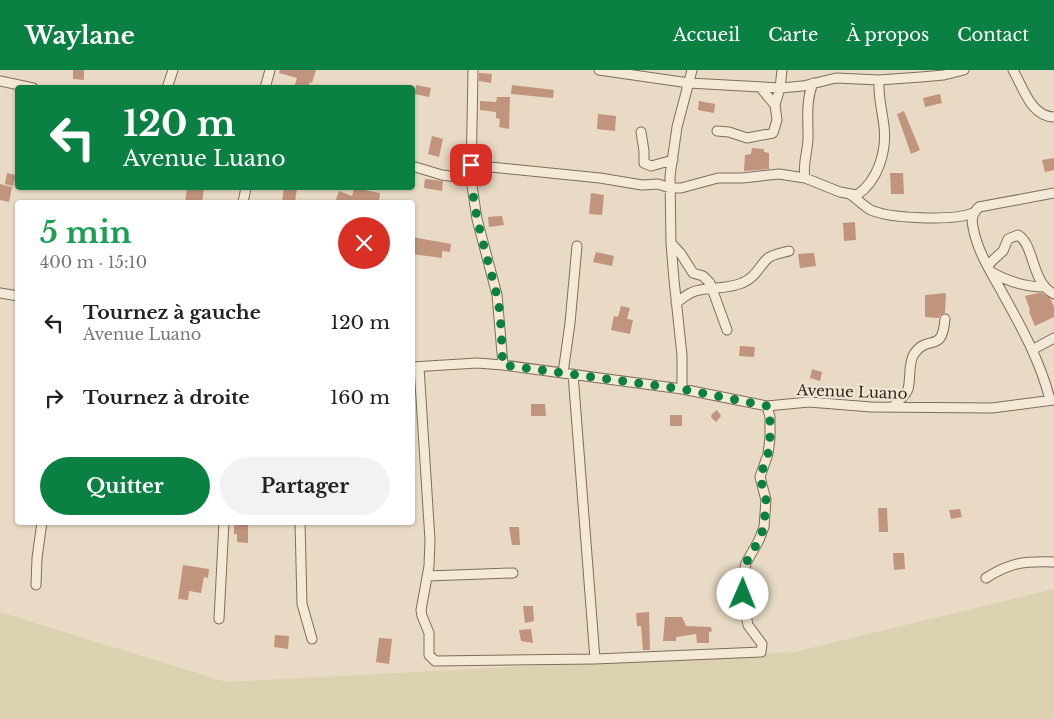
<!DOCTYPE html>
<html lang="fr">
<meta charset="utf-8">
<style>
body{margin:0;font-family:"Libre Baskerville",serif;background:#f2f2f2;color:#222;height:100vh;display:flex;flex-direction:column;font-size:19px;white-space:nowrap}
*{box-sizing:border-box;margin:0}
p{font-size:16px;color:#767676}
.icon{flex:none;width:28px;height:28px;fill:none;stroke:currentColor;stroke-width:2;stroke-linecap:round;stroke-linejoin:round}
.map{position:relative;flex:1;overflow:hidden}
.side{position:absolute;left:15px;top:130px;width:400px;height:325px;display:flex;flex-direction:column;background:#fff;border-radius:5px;box-shadow:0 1px 4px #0004}
.side>*{flex:none}
.banner{position:absolute;left:15px;top:15px;width:400px;height:105px;border-radius:5px;box-shadow:0 1px 4px #0004;background:#0b8043;color:#fff;overflow:hidden}
.pin{position:absolute;display:grid;place-items:center;width:42px;height:42px;color:#fff;margin:-21px;border-radius:10px;box-shadow:0 2px 8px #0006}
.me{position:absolute;width:55px;margin:-28px;rotate:1deg;stroke-linejoin:round;filter:drop-shadow(0 0 4px #0008)}
.turn{display:flex;align-items:center;gap:18px;height:105px;padding:0 25px;font-size:22px}
.turn .icon{width:65px;height:65px;stroke-width:2.5}
.turn b{display:block;font-size:35px;line-height:42px}
.round{display:grid;place-items:center;flex:none;width:52px;height:52px;border-radius:26px;background:#f2f2f2}
.head{display:flex;align-items:center;justify-content:space-between;height:85px;padding:0 25px}
h1{font-size:30px;font-weight:800;line-height:38px;color:#1e9e55}
.cta{display:flex;gap:10px;margin-top:auto;padding:10px 25px}
.cta a{flex:1;height:58px;border-radius:30px;background:#0b8043;color:#fff;font-size:20px;font-weight:800;line-height:58px;text-align:center}
.cta a+a{background:#f2f2f2;color:#222}
ul{padding:0;list-style:none}
li{display:flex;align-items:center;gap:15px;height:75px;padding:0 25px}
li div{flex:1}
li b{display:block;font-size:19px}
li em{font-style:normal}
header{display:flex;align-items:center;gap:30px;box-sizing:border-box;height:70px;padding:0 25px;background:#0b8043;color:#fff}
header strong{font-size:24px}
nav{display:flex;gap:28px;margin-inline-start:auto;font-size:18px}
.map>svg:first-child{display:block}
.farmland{fill:#dcd2b2}
.building{fill:#c1947e}
.lines{fill:none;stroke-linecap:round;stroke-linejoin:round}
.minor-casing{stroke:#806c5d;stroke-width:11}
.minor{stroke:#f4e8d6;stroke-width:9}
.route{stroke:#0b8043;stroke-width:9;stroke-dasharray:0 16.2}
.labels{text-anchor:middle;stroke-width:4.5;stroke-linejoin:round;paint-order:stroke}
.street-label{font-size:15px;fill:#32261f;stroke:#f0e5d2}
</style>
<header>
<strong>Waylane</strong>
<nav><a>Accueil</a><a>Carte</a><a>À propos</a><a>Contact</a></nav>
</header>
<div class="map">
<svg width="1054" height="649" viewBox="0 0 1054 649">
<rect width="100%" height="100%" fill="#e8dac4"/>
<path class="farmland" d="M1054,519V649H0V542L226,612L794,582Z"/>
<path class="building" d="M73,0H84V10L73,9Z
M280,0H316L312,13L310,12L308,18H294L297,8L279,3Z
M479,3L492,4L491,13L479,11Z
M416,15L431,18L429,27L415,24Z
M512,15L554,20L553,28L511,24Z
M940,24L942,33L925,37L923,28Z
M497,27H510L509,59L499,57L500,49L496,48V42L480,40V31L496,32Z
M699,31L715,34L714,43L698,40Z
M904,41L920,80L911,84L897,44Z
M598,44L616,46L615,61L597,59Z
M432,66L443,69L439,87L428,84Z
M752,78L764,79V82L769,83V99L744,101L745,85L751,84Z
M1054,88V100L1045,102L1042,90Z
M7,103L16,105L13,116L5,114Z
M890,103H903L904,124H891Z
M425,109L443,111L442,121L424,118Z
M0,114L12,117L9,132L0,130Z
M187,118H204L202,132H185Z
M284,118H297L295,132L282,131Z
M354,118L380,123L379,132H335L339,121L352,126Z
M591,123L604,125L602,145L589,144Z
M502,146L504,155L489,157L488,147Z
M855,152L856,170L844,171L843,153Z
M412,167L451,174L450,182L442,181V188L412,184Z
M596,182L614,186L612,196L593,192Z
M814,183L816,196L800,198L798,184Z
M946,223L945,243L940,245L939,248L925,247V225Z
M1038,223H1042L1050,228L1054,237V247L1035,256L1029,242L1030,240L1025,226Z
M621,236L630,238L627,249L633,250L630,264L611,260L614,246L618,247Z
M740,276L755,277L754,287L739,286Z
M812,299L822,302L820,311L810,308Z
M531,334H545L546,346H531Z
M717,340L721,346L716,352L711,347L712,344Z
M670,345H682V356H670Z
M878,438H887L888,462H879Z
M960,439L962,447L951,449L949,440Z
M234,452H248V473L237,472V464H234Z
M509,457H519L520,475H512Z
M893,483H904L905,499L894,500Z
M183,495L209,499L208,508L204,507L201,523L189,521L188,530L178,529Z
M523,536H533L534,551L525,553Z
M649,542L650,580H643L641,556H637L636,543Z
M665,547H682L686,556L711,557L712,561L709,562V573H697L696,564L676,567V571H663Z
M531,559L533,573L521,571L519,560Z
M275,565L289,566L288,579L274,577Z
M379,568L392,569L389,594L376,592Z"/>
<g class="lines">
<g class="minor-casing">
<path id="minor" d="M473,0L471,109L477,149L497,225L503,295
M599,0L689,13L780,18L803,16L836,8L879,10L921,7L944,5L964,0
M1013,0C1023,17 1031,47 1054,47
M0,11L33,18
M760,17L775,35
M167,18L173,0
M265,18L270,0
M717,61L729,62L747,68L773,63L777,50L775,35L780,18L782,0
M641,62L644,81V93L651,96L673,90
M471,95L600,108L642,115L658,114L670,118H681L718,108H742L779,104L805,108L840,122L857,125C878,111 887,81 884,56C882,40 878,26 879,10
M412,96L442,105L471,109
M805,108C802,93 809,79 808,64C808,47 806,30 813,13
M851,125C857,129 863,135 869,139C887,149 954,151 973,143
M243,132L246,118
M671,173L681,184L693,203L703,206L710,213L727,260
M988,196L992,191L1003,181L1008,169L1018,165C1035,175 1031,213 1054,224
M991,202C1007,211 1027,217 1045,217
M0,223L18,226
M676,233C683,228 690,221 700,220C714,217 728,219 742,213C755,208 758,198 767,189C772,184 782,183 789,181
M1032,280L1054,268
M412,297L477,293L503,295L682,319L767,336L809,332L871,337L992,338L1054,330
M419,297L430,470L429,496L421,540L422,546L429,563V585L435,591L595,589L761,582L762,574L748,555L744,535L742,513L746,493L759,470L764,457L766,430L760,407L768,384L770,368V347L767,336
M563,303L570,253L577,176
M573,304L595,589
M682,319V285L674,210L671,173L670,106L677,57L692,0
M1050,330C1041,293 1022,258 1003,224C992,204 977,181 973,157C971,148 973,143 979,137L1054,123
M893,337C897,331 906,326 908,319C911,309 908,293 914,284C928,263 942,285 945,249
M300,452L302,534L312,569
M427,506L513,503
M986,508C1011,492 1025,491 1054,492
M36,515L37,488L42,452
M219,549L224,452"/>
</g>
<use href="#minor" class="minor"/>
</g>
<g class="lines">
<path class="route" d="M471,95C471,139 486,181 496,222C502,243 501,273 503,295L682,319L767,336L770,347V368L768,384L760,407L766,430L764,457L759,470L746,493L743,501V524"/>
</g>
<g class="labels">
<g class="street-label">
<text transform="translate(852 322) rotate(2)" y="5">Avenue Luano</text>
</g>
</g>
</svg>
<div class="pin" style="left:471px;top:95px;background:#d93025"><svg class="icon" aria-label="arrive" viewBox="0 0 24 24"><path d="M6 21V4h12l-3 4 3 4H6"/></svg></div>
<svg class="me" style="left:743px;top:524px" viewBox="-20 -20 40 40"><circle r="19" fill="#fff"/><path d="M0-13L10 11 0 6-10 11z" fill="#0b8043"/></svg>
<div class="banner">
<div class="turn"><svg class="icon" aria-label="left" viewBox="0 0 24 24"><path d="M17 20v-9H6M10 6l-5 5 5 5"/></svg><div><b>120 m</b>Avenue Luano</div></div>
</div>
<section class="side">
<div class="head"><div><h1>5 min</h1><p>400 m · 15:10</p></div><a class="round" style="background:#d93025;color:#fff"><svg class="icon" aria-label="close" viewBox="0 0 24 24"><path d="M6 6l12 12M18 6L6 18"/></svg></a></div>
<ul>
<li><svg class="icon" aria-label="left" viewBox="0 0 24 24"><path d="M17 20v-9H6M10 6l-5 5 5 5"/></svg><div><b>Tournez à gauche</b><p>Avenue Luano</p></div><em>120 m</em></li>
<li><svg class="icon" aria-label="right" viewBox="0 0 24 24"><path d="M7 20v-9h11M14 6l5 5-5 5"/></svg><div><b>Tournez à droite</b></div><em>160 m</em></li>
</ul>
<div class="cta"><a>Quitter</a><a>Partager</a></div>
</section>
</div>
